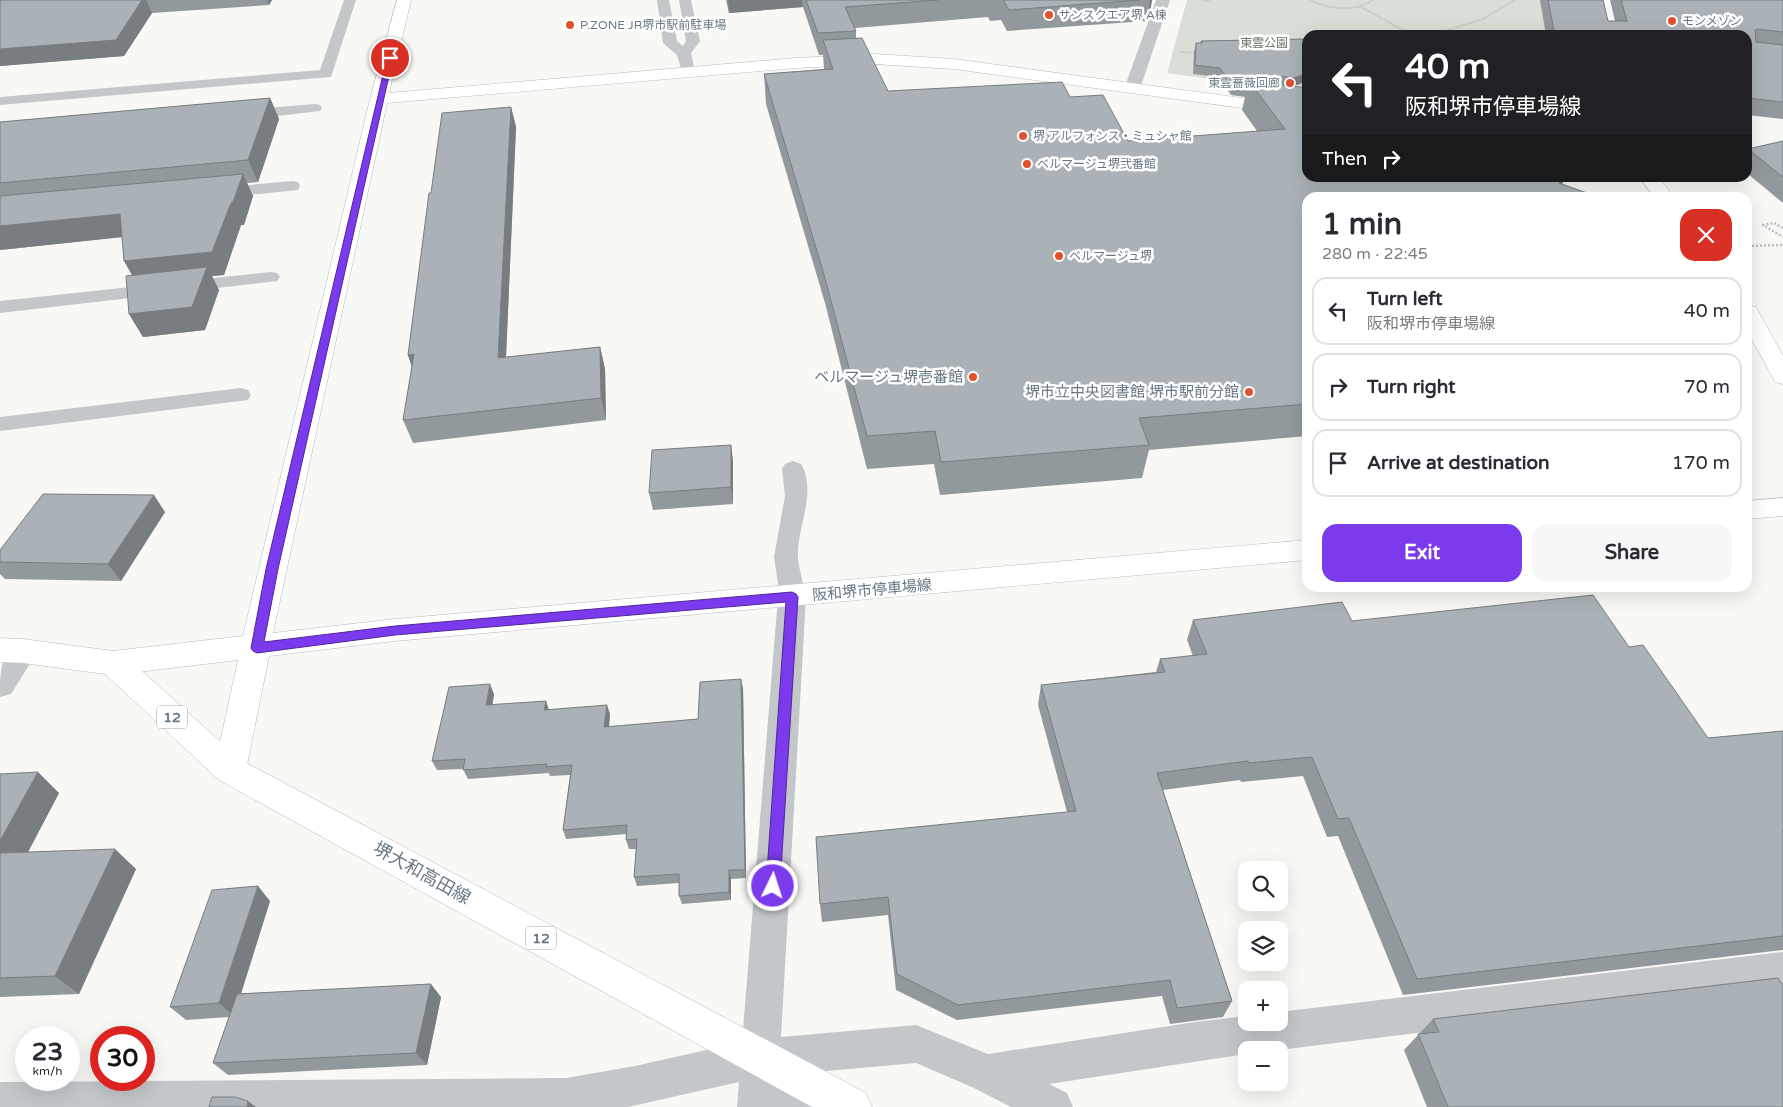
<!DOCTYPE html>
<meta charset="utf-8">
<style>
body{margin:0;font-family:"Varela Round","Noto Sans JP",sans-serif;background:#f7f7f7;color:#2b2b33;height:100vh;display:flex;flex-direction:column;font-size:19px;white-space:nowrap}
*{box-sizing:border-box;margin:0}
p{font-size:16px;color:#7c7c81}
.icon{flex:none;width:28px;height:28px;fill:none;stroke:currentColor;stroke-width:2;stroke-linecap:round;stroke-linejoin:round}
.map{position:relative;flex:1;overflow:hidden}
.details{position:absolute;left:1302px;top:192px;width:450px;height:400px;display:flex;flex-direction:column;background:#fff;border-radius:15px;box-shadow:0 5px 20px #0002}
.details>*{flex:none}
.banner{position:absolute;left:1302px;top:30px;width:450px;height:152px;border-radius:15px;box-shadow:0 5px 20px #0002;background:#202124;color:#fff;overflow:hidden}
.tools{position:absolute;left:1238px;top:861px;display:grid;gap:10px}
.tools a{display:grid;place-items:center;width:50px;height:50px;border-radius:10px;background:#fff;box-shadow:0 5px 20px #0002;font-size:25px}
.speed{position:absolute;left:15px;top:1026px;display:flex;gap:10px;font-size:25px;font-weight:700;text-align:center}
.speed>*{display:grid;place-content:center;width:65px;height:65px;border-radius:50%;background:#fff;box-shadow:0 5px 20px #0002;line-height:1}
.speed small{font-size:12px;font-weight:400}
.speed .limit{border:8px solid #d22;background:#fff;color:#111}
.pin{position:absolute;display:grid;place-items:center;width:42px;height:42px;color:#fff;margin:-21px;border:2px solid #fff;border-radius:50%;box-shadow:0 1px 5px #0007}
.me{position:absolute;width:55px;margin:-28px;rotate:4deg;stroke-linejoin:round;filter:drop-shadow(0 0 4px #0008)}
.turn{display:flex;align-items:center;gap:18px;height:105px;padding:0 20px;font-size:22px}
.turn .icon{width:65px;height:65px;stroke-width:2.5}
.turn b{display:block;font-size:35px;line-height:42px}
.then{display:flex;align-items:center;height:48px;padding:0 20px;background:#0003;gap:10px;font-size:19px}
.round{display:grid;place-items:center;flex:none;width:52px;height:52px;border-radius:15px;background:#f7f7f7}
.headline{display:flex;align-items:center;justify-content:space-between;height:85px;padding:0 20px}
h1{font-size:30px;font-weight:700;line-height:38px}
.primary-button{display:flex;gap:10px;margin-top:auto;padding:10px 20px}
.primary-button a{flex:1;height:58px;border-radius:15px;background:#7c3aed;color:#fff;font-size:20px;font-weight:700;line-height:58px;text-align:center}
.primary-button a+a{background:#f7f7f7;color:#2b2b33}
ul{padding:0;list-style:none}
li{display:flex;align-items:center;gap:15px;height:68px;margin:0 10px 8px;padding:0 10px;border:2px solid #e1e1e2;border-radius:15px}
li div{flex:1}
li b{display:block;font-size:19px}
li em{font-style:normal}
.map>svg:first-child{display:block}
.green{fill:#d9dfd6}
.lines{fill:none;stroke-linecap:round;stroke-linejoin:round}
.secondary-casing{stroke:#b5bbbf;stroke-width:1}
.primary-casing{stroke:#b6bbbe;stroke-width:1}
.path-far1{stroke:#bbbec0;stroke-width:2;stroke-dasharray:1 1;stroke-linecap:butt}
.path{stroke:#bbbec0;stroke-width:2.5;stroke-dasharray:2 2;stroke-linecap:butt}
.lane{fill:#c3c7ca;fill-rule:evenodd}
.street{fill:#c3c7ca;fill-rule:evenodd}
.secondary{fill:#fff;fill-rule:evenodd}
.primary{fill:#fff;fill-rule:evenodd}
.wall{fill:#92999d}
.shaded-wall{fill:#777d80}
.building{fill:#aab2b7;stroke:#777d80}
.route{fill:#7c3aed;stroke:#51269a}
.poi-dot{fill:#e1512c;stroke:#fff;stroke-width:2}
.labels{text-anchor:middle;stroke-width:5;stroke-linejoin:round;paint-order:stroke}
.far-poi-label{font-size:12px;fill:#677985;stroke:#fff;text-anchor:start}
.far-park-label{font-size:12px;fill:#667862;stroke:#fff}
.shield{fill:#fff;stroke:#95a1aa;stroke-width:1}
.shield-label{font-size:14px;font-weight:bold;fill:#677985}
.poi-label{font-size:15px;fill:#677985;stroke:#fff;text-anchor:end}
.street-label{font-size:15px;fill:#677985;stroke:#fff}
.near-street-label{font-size:18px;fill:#677985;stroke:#fff}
</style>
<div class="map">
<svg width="1783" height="1107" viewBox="0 0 1783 1107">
<rect width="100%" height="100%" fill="#f8f8f5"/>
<path class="green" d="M1187,0H1563L1568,35H1308L1307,92L1167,73Z"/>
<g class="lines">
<g class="secondary-casing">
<path id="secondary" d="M397,0H411L389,93L796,58L875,54L954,59L1308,107V117L954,69L875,64L796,68L387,103L273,633L395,619L1308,540V560L395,641L269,656L246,770L241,780L230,784L219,780L214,770L238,660L113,675L102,671L98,663L102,655L113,651L243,636L370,99Z
M1640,178H1659L1675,198H1655Z
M1748,305L1756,307L1783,356V384L1775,382L1748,332Z
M1783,498V516L1748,519V501Z"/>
</g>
<g class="primary-casing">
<path id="primary" d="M0,638L23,639L113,651L124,655L241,760L866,1093L872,1107H812L219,780L105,674L23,663L0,662Z"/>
</g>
<path class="path-far1" d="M1203,0L1210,1
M1310,0C1330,9 1353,13 1373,0
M1361,7L1412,35
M1431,35L1481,20L1515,0
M1181,52L1197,53"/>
<path class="path" d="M1783,228L1774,223L1763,225L1783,237
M1748,246L1783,245"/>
<path class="lane" d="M344,0H356L331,77L0,105V97L320,70Z
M657,0H669L677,41L683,46L686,41L679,0H691L700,41L691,53L695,72L693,75H683L677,55L663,43Z
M315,104L320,105L322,108L320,111L243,120L238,118L235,115L238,112L243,110Z
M292,181L298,182L300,186L298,190L218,198L212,197L210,193L212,189L218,188Z
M271,272L277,273L280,277L277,281L0,313V301Z
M241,388L248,390L251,395L248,400L0,431V417Z
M793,461L801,464C818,492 796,528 798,559C799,573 808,590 801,604L792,606L783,604L780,597L774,557L785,496L782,469L785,464Z"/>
<path class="street" d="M1156,0H1170L1140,89L1138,93H1126L1124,89Z
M792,586L802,589L806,597L781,1037L916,1025L988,1054L1195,1022L1246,1016V1022H1279V1012L1783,952V988L1279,1050H1246V1054L1049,1084L1067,1093L1073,1107H1011L974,1088L916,1063L793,1074L805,1093L811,1107H737L739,1082L628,1107H0V1082L566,1078L635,1066L742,1042L778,597L782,589Z
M23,639L34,643L38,651L11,694L0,697C0,673 0,648 23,639Z"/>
<use href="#secondary" class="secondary"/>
<use href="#primary" class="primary"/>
</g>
<path class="wall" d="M0,0H272L269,5L152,13L124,56L0,66Z
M726,0H1152L1150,12L1147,21L1007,31L1001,20L990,21L988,17L855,28L856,31V38L888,91L1070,97L1128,141L1257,131L1242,110L1245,97L1231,95L1219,77L1193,74L1194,52L1196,43H1200L1201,41L1308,39L1292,86L1308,198V436L1149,450L1142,478L940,495L934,464L867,469L825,303L766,104L764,74L824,69L823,55H819L803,7L729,13Z
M1540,0H1603L1608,21H1615L1610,0H1783V119L1748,115V35H1546Z
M270,98L279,119L258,182L247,183L253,196L244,225H241L224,275L212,276L219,290L205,330L143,337L129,314L132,275L122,237L0,250V122Z
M511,107L516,127L506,357L600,347L605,369L606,420L413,443L403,420L412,367L408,355L431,193Z
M1783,141V203L1748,174V149Z
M731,445L733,462V504L653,510L649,493Z
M165,512L121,581L5,579L0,574V550Z
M1193,620L1352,621L1629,647L1708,738L1783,731V950L1403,995L1338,836L1327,837L1303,776L1241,782L1240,780L1163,790L1232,1001L1223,1017L1170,1024L1162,996L957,1020L896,990L888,915L822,922L820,904L1067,812L1038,705L1041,685L1156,672L1160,659L1193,656L1187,640Z
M743,688L746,878L731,879V900L682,904L679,896V883L637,886L634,877L636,849H629L626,840L627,834L566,839L563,830L570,775L550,776L549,773L468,779L463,769L437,770L432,761L494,694L492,705L610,714L609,727L698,719Z
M0,774L59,793L28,852L136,869L79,994L0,997Z
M270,901L241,993L441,997L427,1065L228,1075L213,1063L229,1017L186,1020L170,1007Z
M1433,1019L1783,1107H1427L1404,1050Z"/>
<path class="shaded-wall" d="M142,0H146L152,13L124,56L0,66V49Z
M267,0H272L269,5Z
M728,0H802L803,7L729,13Z
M1150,0H1152L1150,12L1147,21Z
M1308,73V81L1291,87L1294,78Z
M270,98L279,119L258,182L248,160Z
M511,107L516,127L505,380L498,358Z
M243,174L253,196L244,225H241L224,275L212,276L219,290L205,330L143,337L129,314L137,284L124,261L231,203Z
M1564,178H1565L1556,198L1559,183Z
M120,214L132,236L0,250V226Z
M600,347L605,369L606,420L601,398Z
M414,354L416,378L408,355Z
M731,445L733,462V504L731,487Z
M154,495L165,512L121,581L108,564Z
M741,679L743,688L746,878L745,870Z
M490,684L494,694L491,715L486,705Z
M546,701L549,710H544Z
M607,705L610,714L608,737L604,727Z
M38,772L59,793L17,873L0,859V841Z
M115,849L136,869L79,994L55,976Z
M729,870L731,879V900L729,892Z
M258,886L270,901L234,1016L219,1003Z
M431,984L441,997L427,1065L416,1053Z
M248,1101L256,1107H247Z"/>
<path class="building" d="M0,0H142L116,40L0,49Z
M806,0H938L845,7L856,31L818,33Z
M1003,0H1140L1009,10Z
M1548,0H1603L1608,21H1627L1621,0H1783V32L1757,29L1755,30L1756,42L1783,45V102L1748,98V35H1555Z
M862,38L888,91L1062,82L1070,97L1103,95L1128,141L1285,129L1249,81L1308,88V178H1564L1559,183L1601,198H1308V404L1139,418L1149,445L941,462L935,431L867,436L823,271L764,74L833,69L823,40Z
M1308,39V73L1294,78L1272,75L1271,82L1278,84L1249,81L1247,88L1233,86L1220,68L1195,65L1196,43H1202L1201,41Z
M270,98L248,160L0,183V122Z
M511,107L498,358L600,347L601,398L403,420L414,354L408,355L429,193H431L442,113Z
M1783,141V177L1748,149Z
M243,174L233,202L231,203L212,252L124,261L120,214L0,226V196Z
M207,267L192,307L129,314L126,276Z
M731,445V487L649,493L652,450Z
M43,494L154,495L108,564L0,562V550Z
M1593,595L1629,647L1643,645L1708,738L1783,731V830L1782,831L1783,832V936L1417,979L1349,818L1338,819L1312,757L1249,763L1248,761L1157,773L1232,1001L1177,1008L1170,980L958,1005L897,974L888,897L820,904L816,837L1076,811L1041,685L1165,672L1160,659L1207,654L1193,620L1342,602L1352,621Z
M741,679L745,870H729V892L679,896V874L634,877L637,839L626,840L627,825L563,830L572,765L546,767L547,764L463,770L465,759L432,761L449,687L490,684L486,705L546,701L544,710L607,705L604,727L698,719L700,682Z
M38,772L0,841V774Z
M115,849L55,976L0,978V853Z
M258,886L219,1003L170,1007L212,890Z
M1778,978L1783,986V1107H1448L1418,1034L1439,1032L1433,1019Z
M431,984L416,1053L213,1063L237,994Z
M212,1097H235L248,1101L247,1107H209Z"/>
<path class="route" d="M390,55L393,58L278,569L264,642L395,626L792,592L796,594L798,597L780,886L778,891L773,893L768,891L766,886L786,602L395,635L257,653L253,651L251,648L266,569L387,58Z"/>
<g class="poi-dot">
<circle cx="1049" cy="15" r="5"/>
<circle cx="1672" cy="21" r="5"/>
<circle cx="570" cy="25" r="5"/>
<circle cx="1290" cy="83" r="5"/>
<circle cx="1023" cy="136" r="5"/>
<circle cx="1027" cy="164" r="5"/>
<circle cx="1059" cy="256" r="5"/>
<circle cx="973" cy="377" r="5"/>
<circle cx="1249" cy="392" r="5"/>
</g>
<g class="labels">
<g class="far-poi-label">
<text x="1059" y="19">サンスクエア堺 A棟</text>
<text x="1682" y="25">モンメゾン</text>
<text x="580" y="29">P.ZONE JR堺市駅前駐車場</text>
<text x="1280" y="87" text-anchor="end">東雲薔薇回廊</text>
<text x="1033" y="140">堺 アルフォンス・ミュシャ館</text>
<text x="1037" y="168">ベルマージュ堺弐番館</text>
<text x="1069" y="260">ベルマージュ堺</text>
</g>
<g class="far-park-label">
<text x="1264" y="47">東雲公園</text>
</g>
<g class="shield">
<rect x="157" y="705.5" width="30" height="23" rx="4"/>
<rect x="526" y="926.5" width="30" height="23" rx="4"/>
</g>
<g class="shield-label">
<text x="172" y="722">12</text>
<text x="541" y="943">12</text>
</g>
<g class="poi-label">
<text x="963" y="382">ベルマージュ堺壱番館</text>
<text x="1239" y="397">堺市立中央図書館 堺市駅前分館</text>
</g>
<g class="street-label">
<text transform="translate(872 590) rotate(-5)" y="5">阪和堺市停車場線</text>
</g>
<g class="near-street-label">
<text transform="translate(422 873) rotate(29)" y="6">堺大和高田線</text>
</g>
</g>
</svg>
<div class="tools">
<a><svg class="icon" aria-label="search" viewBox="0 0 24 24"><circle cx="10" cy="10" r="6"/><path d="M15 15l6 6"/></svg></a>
<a><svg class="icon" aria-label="layers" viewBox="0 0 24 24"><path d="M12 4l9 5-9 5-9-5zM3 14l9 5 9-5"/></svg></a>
<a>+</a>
<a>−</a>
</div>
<div class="speed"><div>23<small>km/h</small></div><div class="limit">30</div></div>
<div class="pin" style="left:390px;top:58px;background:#d93025"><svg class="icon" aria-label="arrive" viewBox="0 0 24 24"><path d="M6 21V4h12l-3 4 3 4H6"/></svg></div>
<svg class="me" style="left:773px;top:886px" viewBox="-20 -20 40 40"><circle r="17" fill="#7c3aed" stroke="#fff" stroke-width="3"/><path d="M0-11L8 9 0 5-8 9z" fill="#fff"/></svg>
<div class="banner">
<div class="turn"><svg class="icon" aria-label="left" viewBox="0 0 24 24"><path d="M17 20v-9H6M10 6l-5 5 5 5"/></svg><div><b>40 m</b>阪和堺市停車場線</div></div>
<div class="then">Then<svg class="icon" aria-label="right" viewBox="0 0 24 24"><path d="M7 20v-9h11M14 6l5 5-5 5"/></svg></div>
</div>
<section class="details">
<div class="headline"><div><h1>1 min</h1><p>280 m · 22:45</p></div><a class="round" style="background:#d93025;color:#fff"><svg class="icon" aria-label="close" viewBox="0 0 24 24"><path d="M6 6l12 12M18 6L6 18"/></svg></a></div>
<ul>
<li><svg class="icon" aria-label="left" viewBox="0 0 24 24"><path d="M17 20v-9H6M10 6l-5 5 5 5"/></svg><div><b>Turn left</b><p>阪和堺市停車場線</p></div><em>40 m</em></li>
<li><svg class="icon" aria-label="right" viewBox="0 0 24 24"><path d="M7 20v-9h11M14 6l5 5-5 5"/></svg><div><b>Turn right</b></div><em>70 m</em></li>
<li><svg class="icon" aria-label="arrive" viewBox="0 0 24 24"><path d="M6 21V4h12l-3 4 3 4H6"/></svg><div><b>Arrive at destination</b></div><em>170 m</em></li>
</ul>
<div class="primary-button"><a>Exit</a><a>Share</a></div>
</section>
</div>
